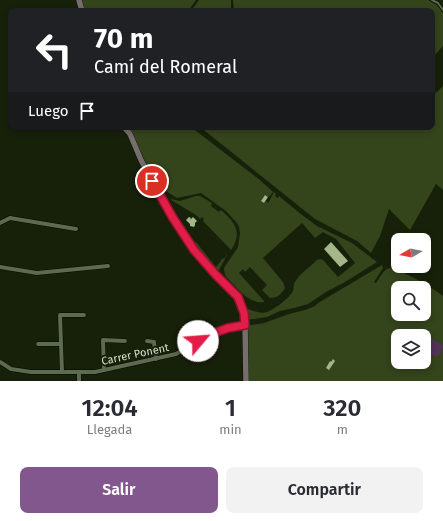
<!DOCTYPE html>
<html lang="es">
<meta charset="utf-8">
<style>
body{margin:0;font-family:"Fira Sans",sans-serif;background:#f2f2f3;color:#2b2b33;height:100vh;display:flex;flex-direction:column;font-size:15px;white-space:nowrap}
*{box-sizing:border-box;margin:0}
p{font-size:13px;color:#7c7c81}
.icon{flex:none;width:22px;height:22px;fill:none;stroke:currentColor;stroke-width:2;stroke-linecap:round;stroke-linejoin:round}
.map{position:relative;height:381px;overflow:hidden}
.sheet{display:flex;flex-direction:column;background:#fff;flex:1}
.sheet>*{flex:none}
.top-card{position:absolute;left:8px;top:8px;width:427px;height:122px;border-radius:8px;box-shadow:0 2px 6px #0003;background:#202124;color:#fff;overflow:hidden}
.needle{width:26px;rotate:261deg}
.tools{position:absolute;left:391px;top:233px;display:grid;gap:8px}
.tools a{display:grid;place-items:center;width:40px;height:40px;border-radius:8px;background:#fff;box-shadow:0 2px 6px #0003;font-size:20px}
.pin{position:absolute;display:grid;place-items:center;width:34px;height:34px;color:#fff;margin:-17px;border:2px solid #fff;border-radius:50%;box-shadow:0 1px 4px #0007}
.me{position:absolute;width:44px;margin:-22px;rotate:63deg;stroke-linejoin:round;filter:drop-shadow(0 0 3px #0008)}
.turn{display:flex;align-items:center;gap:14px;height:84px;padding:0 20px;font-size:18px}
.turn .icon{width:52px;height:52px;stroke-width:2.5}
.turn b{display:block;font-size:28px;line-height:34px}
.then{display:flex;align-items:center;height:38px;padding:0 20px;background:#0003;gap:8px;font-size:15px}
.eta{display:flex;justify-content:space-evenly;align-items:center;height:68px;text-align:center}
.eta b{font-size:24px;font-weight:600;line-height:28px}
.primary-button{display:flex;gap:8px;margin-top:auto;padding:8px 20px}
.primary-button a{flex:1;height:46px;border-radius:8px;background:#81578d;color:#fff;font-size:16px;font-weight:600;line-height:46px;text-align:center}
.primary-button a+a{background:#f2f2f3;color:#2b2b33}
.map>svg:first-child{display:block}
.green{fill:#34441b;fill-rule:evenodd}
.water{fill:#503356}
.building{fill:#a3b789}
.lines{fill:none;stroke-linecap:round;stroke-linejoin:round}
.lane-casing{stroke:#040900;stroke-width:3}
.street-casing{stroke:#040900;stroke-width:5}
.secondary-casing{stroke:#040900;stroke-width:6}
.lane{stroke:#5e6a50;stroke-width:2}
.street{stroke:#5e6a50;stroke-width:4}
.secondary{stroke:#766d6f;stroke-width:5.5}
.route-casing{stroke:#92132f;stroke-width:10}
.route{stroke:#e11d48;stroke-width:7}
.labels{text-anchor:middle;stroke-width:4;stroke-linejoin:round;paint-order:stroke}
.street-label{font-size:11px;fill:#d8dfd0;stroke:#172009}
</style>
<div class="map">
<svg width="443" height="381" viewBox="0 0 443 381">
<rect width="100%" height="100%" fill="#172009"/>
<path class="green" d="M81,0H196L188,11H85Z
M199,0H231V11H191Z
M233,0H428L437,5L443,13V46L432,58V11H234Z
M443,86V190L436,184L410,230L389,209L380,236L371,253L357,241L315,219L200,127H432V89L436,93Z
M129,127H191L260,180L273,192L269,197L265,195L261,201L264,203L266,201L268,203L274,192L276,194L275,196L278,198L279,196L302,215L317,226L352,243L377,262L345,282L326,292L308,304L294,308L280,311L267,317L247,320L246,313L248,309C254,311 260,314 267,312C273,310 290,298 293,291C294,288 293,285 295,282C300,273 310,267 317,260L320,259L323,260L338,277L355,263L336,239L323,232L315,238L302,223L263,258L283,282L285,288C281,294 278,298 270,298L262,290L267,285L250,267L245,272L243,269L239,273L264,301V302C251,304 242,293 234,285C231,282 227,278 225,275C225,274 224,269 224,268L238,247L240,233L239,227L237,223L226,211L201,193L177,198L161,188L158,183L157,184L147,166Z
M196,196H200L212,203L211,206L219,212L221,210C235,222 243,233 231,250L203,221L204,219L202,217L200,219L196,215L171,200V199L180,201Z
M167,202L173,211H174L175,214L186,231L196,243V242L216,267L223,258L224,259L227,254V255L217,274L196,250L172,211Z
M382,265L383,268L374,282L376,283C380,278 383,270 389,268C411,275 424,282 443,296V381H248L246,326L264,323L289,314L305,310L315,306L318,303ZM398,288H424V314H398ZM398,336H424V362H398Z"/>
<path class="water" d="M412,328L443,345C443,350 441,354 436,357L424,351V336H406L409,329Z"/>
<path class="building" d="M265,195L268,197L264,203L261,201Z
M189,217L191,218L190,220L193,217L197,221L195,223V225L194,227L190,226V224L186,220Z
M331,242L348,261L340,267L324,249Z
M398,301V310L394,303Z
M333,359L335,361L329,370L326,368L330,361L331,362Z"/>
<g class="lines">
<g class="lane-casing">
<path id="lane" d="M432,0L438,3L443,10"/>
</g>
<g class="street-casing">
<path id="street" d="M0,223L10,218L76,229
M0,267L37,273L108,266
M147,341L154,342L156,359
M38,344H61
M0,362L11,369L31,372H95L176,354L209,335L227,328L245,325
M104,370L103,340L125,341
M62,372L60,315H84
M79,381V372"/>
</g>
<g class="secondary-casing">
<path id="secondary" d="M79,0L82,11
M124,127L130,134L141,160L163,201L194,250L215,274L238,297L244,313L245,325L246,381"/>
</g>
<use href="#lane" class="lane"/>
<use href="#street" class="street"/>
<use href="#secondary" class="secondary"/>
</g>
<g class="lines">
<g class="route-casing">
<path id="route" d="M152,181L173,218L194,250L215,274L238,297L244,313L245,325L228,328L209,335L198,341"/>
</g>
<use href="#route" class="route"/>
</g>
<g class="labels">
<g class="street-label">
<text transform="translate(135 354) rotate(-12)" y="4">Carrer Ponent</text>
</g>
</g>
</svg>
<div class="tools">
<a><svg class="needle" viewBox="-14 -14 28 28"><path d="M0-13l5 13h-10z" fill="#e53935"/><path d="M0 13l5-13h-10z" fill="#7c7c81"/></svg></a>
<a><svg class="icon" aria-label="search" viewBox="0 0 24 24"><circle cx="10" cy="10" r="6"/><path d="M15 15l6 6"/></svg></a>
<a><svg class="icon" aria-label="layers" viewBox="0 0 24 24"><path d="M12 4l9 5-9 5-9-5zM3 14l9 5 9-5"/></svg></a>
</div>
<div class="pin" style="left:152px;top:181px;background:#d93025"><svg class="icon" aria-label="arrive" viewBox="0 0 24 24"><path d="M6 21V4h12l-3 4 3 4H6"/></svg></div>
<svg class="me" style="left:198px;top:341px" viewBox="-20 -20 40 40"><circle r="19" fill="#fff"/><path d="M0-13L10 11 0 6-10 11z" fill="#e11d48"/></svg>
<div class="top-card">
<div class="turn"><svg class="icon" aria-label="left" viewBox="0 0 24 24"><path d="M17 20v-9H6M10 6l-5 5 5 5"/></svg><div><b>70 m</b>Camí del Romeral</div></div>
<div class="then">Luego<svg class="icon" aria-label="arrive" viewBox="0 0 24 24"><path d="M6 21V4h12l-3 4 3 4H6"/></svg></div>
</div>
</div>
<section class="sheet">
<div class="eta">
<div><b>12:04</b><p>Llegada</p></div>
<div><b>1</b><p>min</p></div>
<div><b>320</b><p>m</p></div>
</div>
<div class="primary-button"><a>Salir</a><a>Compartir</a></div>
</section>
